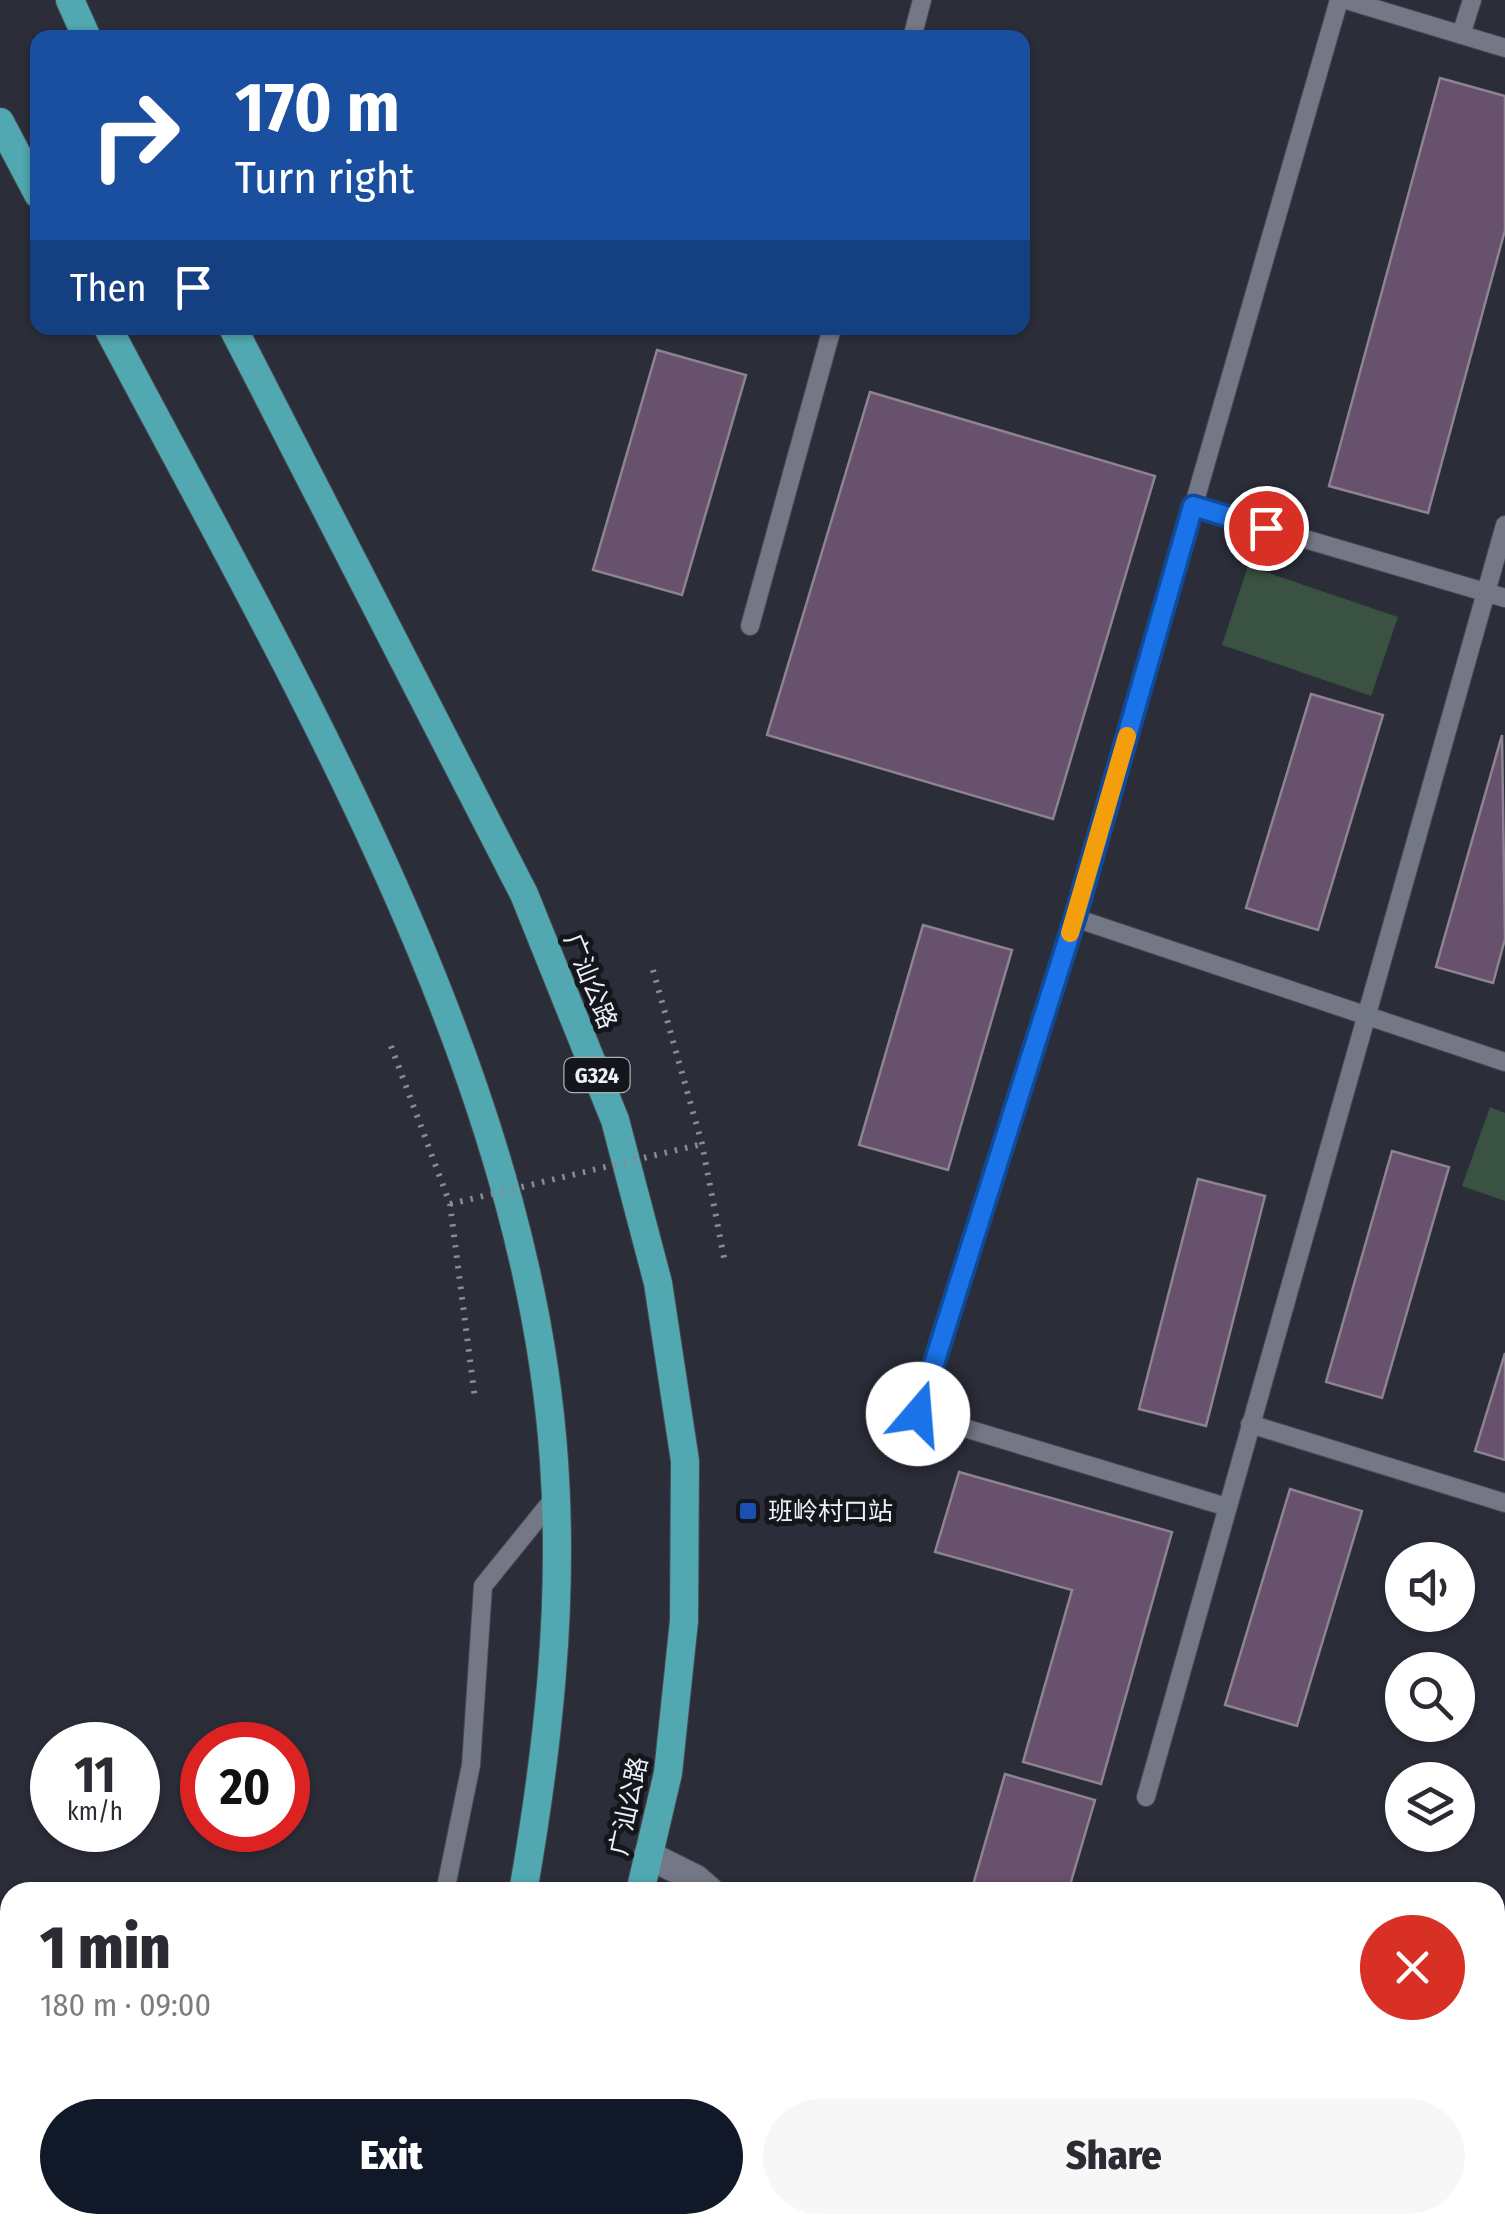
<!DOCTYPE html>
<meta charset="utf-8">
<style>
body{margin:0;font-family:"Fira Sans Condensed","Noto Sans SC",sans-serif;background:#f7f7f7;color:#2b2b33;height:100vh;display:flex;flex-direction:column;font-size:38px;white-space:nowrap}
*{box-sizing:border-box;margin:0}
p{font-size:32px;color:#7c7c81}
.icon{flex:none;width:55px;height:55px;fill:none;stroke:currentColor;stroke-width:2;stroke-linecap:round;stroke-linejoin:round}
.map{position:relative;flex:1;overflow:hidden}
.side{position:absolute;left:0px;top:1882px;width:1505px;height:352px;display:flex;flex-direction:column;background:#fff;border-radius:30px 30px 0 0;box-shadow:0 2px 8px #0004}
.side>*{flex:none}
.hud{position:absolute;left:30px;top:30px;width:1000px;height:305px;border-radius:20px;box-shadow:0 2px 8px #0004;background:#1a4fa0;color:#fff;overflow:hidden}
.buttons{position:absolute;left:1385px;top:1542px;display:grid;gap:20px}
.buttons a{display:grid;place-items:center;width:90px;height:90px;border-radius:50%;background:#fff;box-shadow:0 2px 8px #0004;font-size:50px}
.speed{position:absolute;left:30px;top:1722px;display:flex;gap:20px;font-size:50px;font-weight:700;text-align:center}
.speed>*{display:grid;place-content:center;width:130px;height:130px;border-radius:50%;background:#fff;box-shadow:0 2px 8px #0004;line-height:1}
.speed small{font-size:25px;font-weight:400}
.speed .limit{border:15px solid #d22;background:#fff;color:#111}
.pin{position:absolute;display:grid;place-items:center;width:85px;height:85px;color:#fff;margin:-42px;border:5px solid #fff;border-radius:50%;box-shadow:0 2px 10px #0007}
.me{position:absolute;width:110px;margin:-55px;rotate:18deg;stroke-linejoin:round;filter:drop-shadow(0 0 8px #0008)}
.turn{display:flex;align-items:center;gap:35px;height:210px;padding:0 40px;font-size:45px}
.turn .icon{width:130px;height:130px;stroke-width:2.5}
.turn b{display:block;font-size:70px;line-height:85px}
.then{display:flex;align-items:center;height:95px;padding:0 40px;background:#0003;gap:20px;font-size:38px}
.round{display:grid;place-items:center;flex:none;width:105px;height:105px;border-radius:52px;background:#f7f7f7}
.summary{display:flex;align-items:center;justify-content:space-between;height:170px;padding:0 40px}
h1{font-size:60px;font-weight:800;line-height:75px}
.button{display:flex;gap:20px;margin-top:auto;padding:20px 40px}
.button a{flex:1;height:115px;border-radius:60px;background:#111827;color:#fff;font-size:40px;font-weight:800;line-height:115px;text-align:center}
.button a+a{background:#f7f7f7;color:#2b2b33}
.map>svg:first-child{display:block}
.green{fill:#3a5241}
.water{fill:#031c1f}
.building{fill:#68516c;stroke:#8e8390;stroke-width:2.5}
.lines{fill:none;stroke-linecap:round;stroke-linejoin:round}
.service-casing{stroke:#484a54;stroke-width:20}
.minor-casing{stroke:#484a54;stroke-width:30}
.trunk-casing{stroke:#484a54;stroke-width:30}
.motorway-casing{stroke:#484a54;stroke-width:32}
.path{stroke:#888a94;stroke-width:6;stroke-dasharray:2.5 8;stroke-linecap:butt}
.service{stroke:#747785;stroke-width:18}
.minor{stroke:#747785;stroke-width:28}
.trunk{stroke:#51a8b0;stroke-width:28}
.motorway{stroke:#48b4bb;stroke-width:30}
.path-bridge{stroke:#888a94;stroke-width:6;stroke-dasharray:2.5 8;stroke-linecap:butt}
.route-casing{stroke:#114b97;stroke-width:25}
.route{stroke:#1a73e8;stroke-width:18}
.slow{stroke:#f59e0b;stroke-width:18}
.transit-dot{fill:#1a4fb4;stroke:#15161b;stroke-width:4}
.labels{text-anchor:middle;stroke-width:10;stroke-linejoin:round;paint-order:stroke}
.shield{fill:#15161b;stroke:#adafb6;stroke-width:2.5}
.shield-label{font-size:22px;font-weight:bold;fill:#eef0f8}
.street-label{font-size:25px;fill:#eef0f8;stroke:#15161b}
.poi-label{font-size:25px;fill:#eef0f8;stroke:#15161b;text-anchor:start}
</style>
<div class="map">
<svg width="1505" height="2234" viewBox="0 0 1505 2234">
<rect width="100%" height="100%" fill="#2b2d39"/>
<path class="green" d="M1248,566L1398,617L1371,696L1222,645Z
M1490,1107L1505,1113V1201L1462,1186Z"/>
<path class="water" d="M1505,2016V2128L1495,2133V2021Z"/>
<path class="building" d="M1440,78L1505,96V230L1428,513L1329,486Z
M657,350L746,375L682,595L593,570Z
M870,392L1155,476L1053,819L767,735Z
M1311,694L1383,715L1318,930L1246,908Z
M1502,735L1505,939L1493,983L1436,967Z
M923,925L1012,950L948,1170L859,1145Z
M1392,1151L1449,1167L1382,1398L1326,1382Z
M1198,1179L1265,1196L1206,1426L1139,1409Z
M1505,1353V1460L1475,1451Z
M959,1472L1172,1532L1101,1784L1023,1762L1072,1590L935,1552Z
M1290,1489L1362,1511L1297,1726L1225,1705Z
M1005,1774L1095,1800L1068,1892H971Z
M0,2212L10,2217V2225L32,2228L29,2234H0Z"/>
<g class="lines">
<g class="service-casing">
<path id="service" d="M1346,0L1505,48
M1461,35L1472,0
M912,38L922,0
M1193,506L1505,598
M750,626L832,328
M1075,918L1505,1062
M1250,1424L1505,1503
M1227,1507L918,1414L1075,918L1339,0
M1146,1797L1505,525
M445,1892L471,1765L483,1586L555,1497
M0,2133H10
M93,2234L97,2225
M337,2234L340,2225"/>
</g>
<g class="minor-casing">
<path id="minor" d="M648,1855L696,1879L711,1892
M1495,2179L1505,2175
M1089,2225L1099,2234
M1351,2234L1375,2225"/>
</g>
<g class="trunk-casing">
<path id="trunk" d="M70,0L87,38
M0,122L38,194
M108,328C289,672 527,1065 554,1461C564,1607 548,1749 523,1892
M233,328L524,894L615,1120L658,1283L685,1461L684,1621L668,1773L640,1892
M411,2234L415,2225
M535,2234L538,2225"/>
</g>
<g class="motorway-casing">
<path id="motorway" d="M591,2234L594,2225"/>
</g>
<path class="path" d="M653,970L702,1144L725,1263
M391,1046L450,1204L475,1399"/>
<use href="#service" class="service"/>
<use href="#minor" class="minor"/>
<use href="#trunk" class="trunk"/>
<use href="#motorway" class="motorway"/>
<path class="path-bridge" d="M450,1204L702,1144"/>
</g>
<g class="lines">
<g class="route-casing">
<path id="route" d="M918,1414L1075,918L1193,506L1266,528"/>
</g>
<use href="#route" class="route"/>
<path class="slow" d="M1070,933L1127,736"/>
</g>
<rect class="transit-dot" x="738" y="1501" width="20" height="20" rx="5"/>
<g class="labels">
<rect class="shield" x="564.5" y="1058" width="65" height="34" rx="8"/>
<g class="shield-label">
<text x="597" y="1083">G324</text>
</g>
<g class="street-label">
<text transform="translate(591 981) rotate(68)" y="9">广汕公路</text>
<text transform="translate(628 1806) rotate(-78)" y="9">广汕公路</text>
</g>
<g class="poi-label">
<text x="768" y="1520">班岭村口站</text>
</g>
</g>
</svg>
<div class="buttons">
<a><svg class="icon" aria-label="sound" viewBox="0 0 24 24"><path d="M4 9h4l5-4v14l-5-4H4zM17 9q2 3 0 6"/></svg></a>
<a><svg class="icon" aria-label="search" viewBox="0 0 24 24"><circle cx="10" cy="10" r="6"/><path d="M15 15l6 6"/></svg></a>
<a><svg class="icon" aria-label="layers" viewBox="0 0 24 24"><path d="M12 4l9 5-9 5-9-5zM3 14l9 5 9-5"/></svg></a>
</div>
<div class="speed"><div>11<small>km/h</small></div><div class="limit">20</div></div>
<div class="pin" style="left:1266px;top:528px;background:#d93025"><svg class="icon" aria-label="arrive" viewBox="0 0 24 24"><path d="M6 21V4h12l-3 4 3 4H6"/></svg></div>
<svg class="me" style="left:918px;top:1414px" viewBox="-20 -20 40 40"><circle r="19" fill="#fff"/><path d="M0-13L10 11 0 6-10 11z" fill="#1a73e8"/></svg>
<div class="hud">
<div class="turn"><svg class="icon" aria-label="right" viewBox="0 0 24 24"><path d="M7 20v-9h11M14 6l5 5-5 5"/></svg><div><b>170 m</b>Turn right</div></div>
<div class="then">Then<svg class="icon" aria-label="arrive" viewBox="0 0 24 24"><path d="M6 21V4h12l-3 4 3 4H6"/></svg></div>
</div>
<section class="side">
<div class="summary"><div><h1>1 min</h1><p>180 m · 09:00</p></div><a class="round" style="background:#d93025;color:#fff"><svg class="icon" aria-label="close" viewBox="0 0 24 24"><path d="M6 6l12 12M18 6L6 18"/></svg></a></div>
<div class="button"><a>Exit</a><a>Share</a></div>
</section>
</div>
